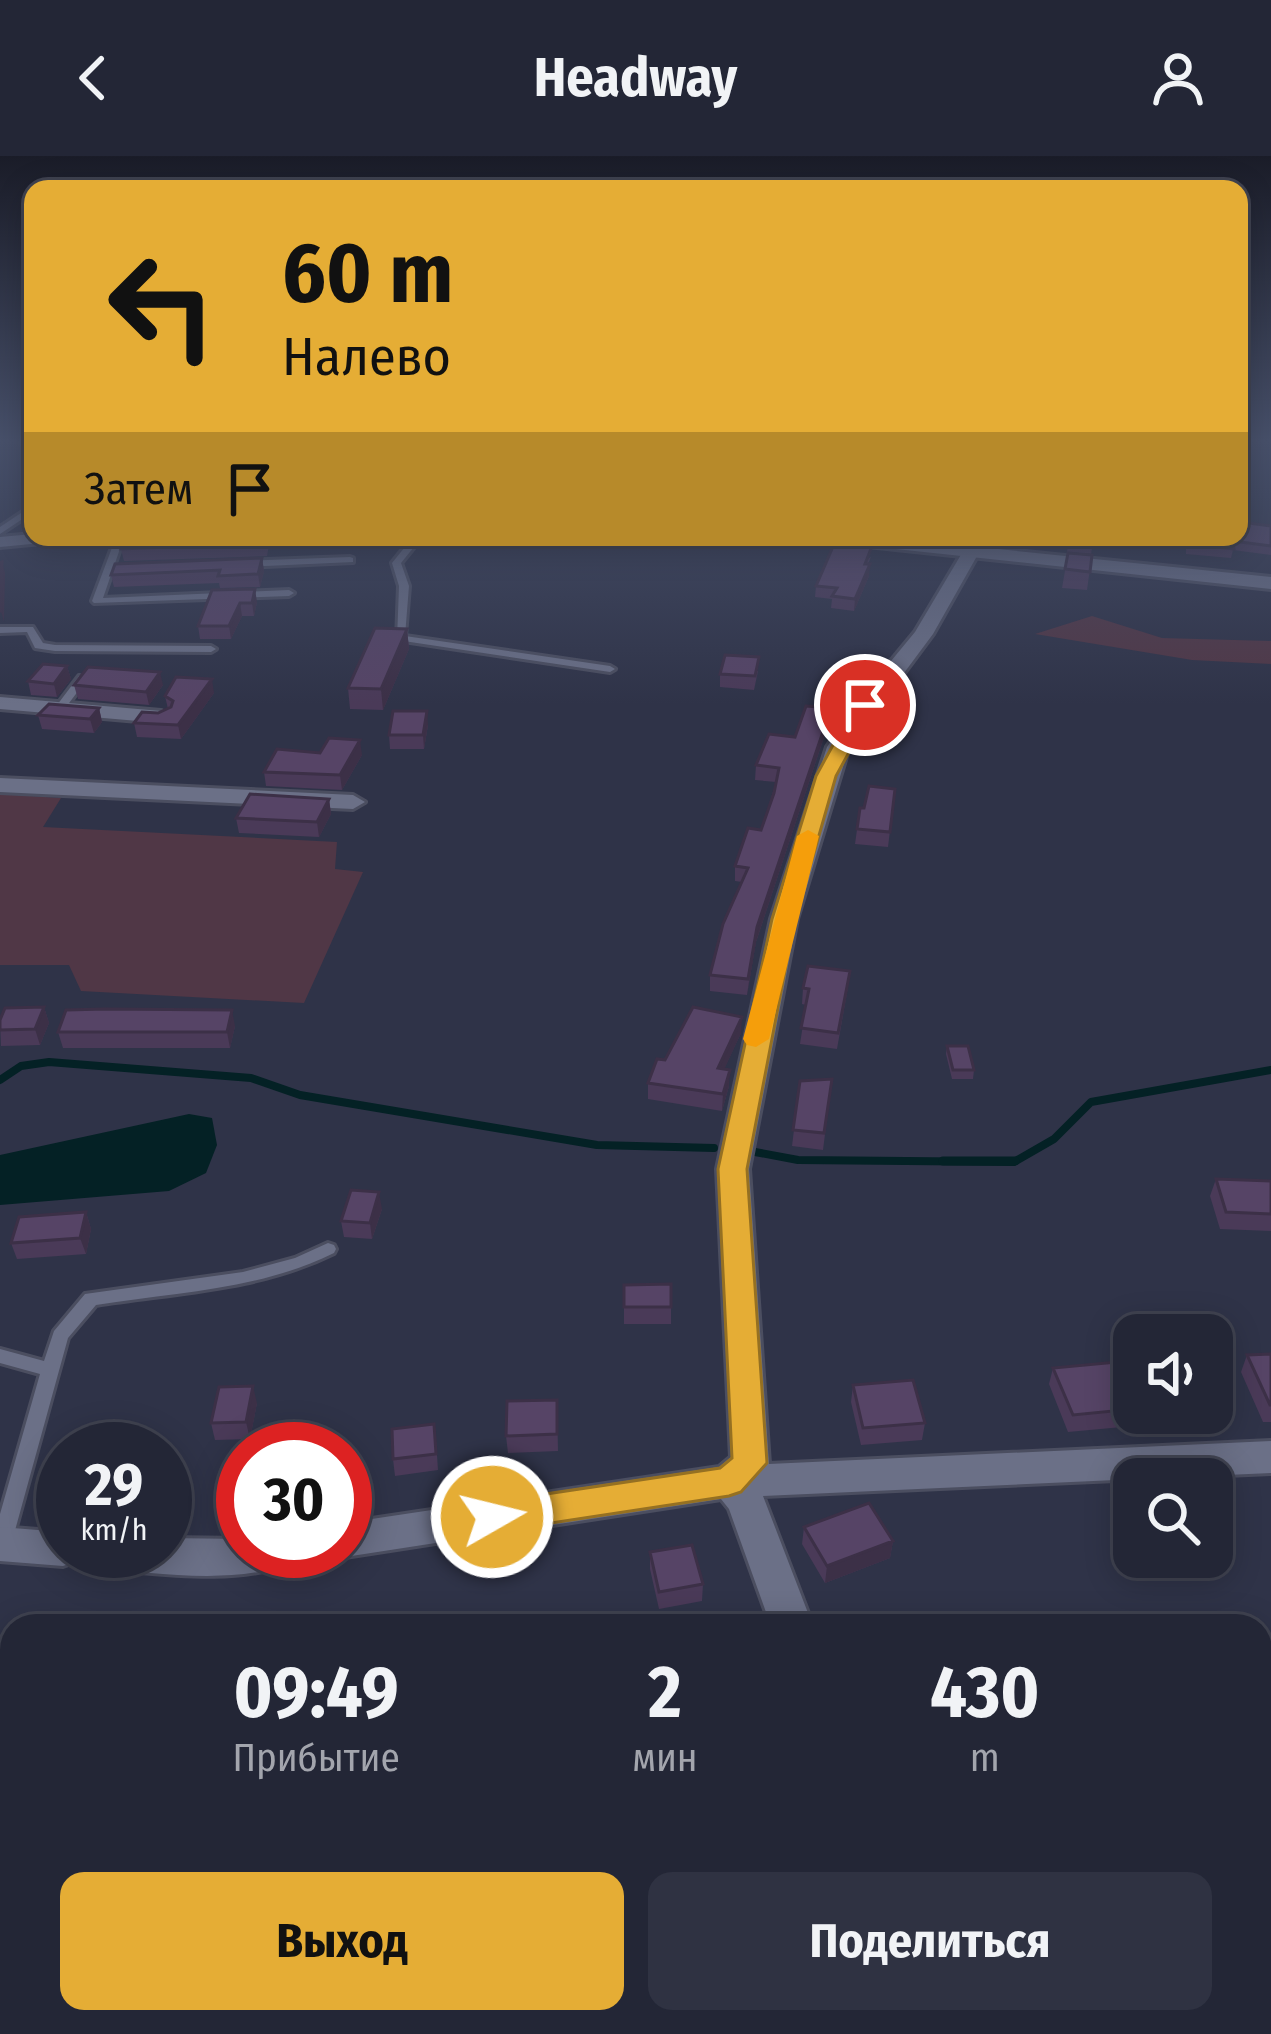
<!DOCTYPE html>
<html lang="ru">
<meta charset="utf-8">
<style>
body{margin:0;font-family:"Fira Sans Condensed",sans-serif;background:#2f3242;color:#f1f3f6;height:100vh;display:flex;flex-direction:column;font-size:45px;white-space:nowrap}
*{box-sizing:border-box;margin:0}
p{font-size:39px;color:#a3a5ad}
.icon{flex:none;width:66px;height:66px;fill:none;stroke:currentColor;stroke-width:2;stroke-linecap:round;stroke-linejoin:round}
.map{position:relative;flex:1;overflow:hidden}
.drawer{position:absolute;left:0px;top:1458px;width:1272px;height:420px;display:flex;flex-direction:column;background:#232636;border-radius:36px 36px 0 0;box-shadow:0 6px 30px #0003,0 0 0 3px #404351}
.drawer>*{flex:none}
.guide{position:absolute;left:24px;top:24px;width:1224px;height:366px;border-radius:24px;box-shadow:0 6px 30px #0003,0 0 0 3px #404351;background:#e5ad35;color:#111;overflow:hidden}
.controls{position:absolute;left:1113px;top:1158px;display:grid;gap:24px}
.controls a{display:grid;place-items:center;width:120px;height:120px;border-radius:24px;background:#232636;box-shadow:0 6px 30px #0003,0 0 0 3px #404351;font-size:60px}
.speed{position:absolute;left:36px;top:1266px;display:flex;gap:24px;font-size:60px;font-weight:700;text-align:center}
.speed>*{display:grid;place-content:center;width:156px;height:156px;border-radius:50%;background:#232636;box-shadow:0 6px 30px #0003,0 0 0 3px #404351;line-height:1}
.speed small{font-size:30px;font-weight:400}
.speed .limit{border:18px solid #d22;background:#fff;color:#111}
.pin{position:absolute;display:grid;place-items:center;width:102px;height:102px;color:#fff;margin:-51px;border:6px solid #fff;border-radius:50%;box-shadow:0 3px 12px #0007}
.me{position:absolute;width:132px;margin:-66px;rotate:82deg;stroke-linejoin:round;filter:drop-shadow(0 0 9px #0008)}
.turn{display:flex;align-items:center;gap:42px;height:252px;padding:0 60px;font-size:54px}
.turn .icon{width:156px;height:156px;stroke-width:2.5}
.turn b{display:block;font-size:84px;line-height:102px}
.then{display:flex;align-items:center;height:114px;padding:0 60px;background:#0003;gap:24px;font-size:45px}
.eta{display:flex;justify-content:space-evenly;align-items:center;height:204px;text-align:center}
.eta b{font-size:72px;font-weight:700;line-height:84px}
.cta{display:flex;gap:24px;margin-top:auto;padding:24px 60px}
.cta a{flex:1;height:138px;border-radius:24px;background:#e5ad35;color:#111;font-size:48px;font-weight:700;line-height:138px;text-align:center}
.cta a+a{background:#2f3242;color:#f1f3f6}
header{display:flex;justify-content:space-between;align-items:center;height:156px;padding:0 60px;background:#232636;font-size:54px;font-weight:700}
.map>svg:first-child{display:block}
.green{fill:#503746}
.water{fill:#042125}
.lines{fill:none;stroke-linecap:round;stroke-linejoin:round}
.stream-far1{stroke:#042125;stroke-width:8}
.stream{stroke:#042125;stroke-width:9}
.service-casing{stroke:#4b4e60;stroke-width:6}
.minor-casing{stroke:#4b4e60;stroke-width:6}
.tertiary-casing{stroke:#4b4e60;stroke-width:6}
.service{fill:#6b7087;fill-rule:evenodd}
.minor{fill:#6b7087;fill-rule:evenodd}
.tertiary{fill:#6b7087;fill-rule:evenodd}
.wall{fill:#4a3a58}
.shaded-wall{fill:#3c3047}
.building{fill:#564466;stroke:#3c3047;stroke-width:3}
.route{fill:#e5ad35;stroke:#957022;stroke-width:3}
.slow{fill:#f59e0b}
</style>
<header><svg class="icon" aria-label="back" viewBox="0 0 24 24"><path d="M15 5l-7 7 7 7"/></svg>Headway<svg class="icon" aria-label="person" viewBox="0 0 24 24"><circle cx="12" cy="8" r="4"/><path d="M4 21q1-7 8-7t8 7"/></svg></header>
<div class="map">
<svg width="1271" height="1878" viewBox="0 0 1271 1878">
<rect width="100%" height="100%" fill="#2f3348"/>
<path class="green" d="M1092,460L1162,482L1271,485V508L1192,504L1035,478Z
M0,638L61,642L43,671L337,686L335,713L363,716L304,847L81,835L69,809H0Z"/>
<path class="water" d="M189,958L212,962L217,989L206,1017L169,1035L0,1049V999Z"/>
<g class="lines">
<path class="stream-far1" d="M0,924L21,910L49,906L251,922L300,939L597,989L714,992
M755,996L798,1004L1014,1006L1054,983L1091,946L1271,914"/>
<path class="stream" d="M943,1005H1015"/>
<g class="service-casing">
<path id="service" d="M15,285H33V289Z
M33,349V356L0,378V371Z
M116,381H124L103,442L289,434L294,437L289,440L94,447L92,445Z
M413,381H422L401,407L409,430L405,480L610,510L615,513L610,516L397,484L399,430L392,407Z
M350,401L353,402V406L244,411L239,408L244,405Z
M0,471H33L43,487L55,489L211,490L216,493L211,496L55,495L35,492L27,476L0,477Z
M79,520L88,522L63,555H55L54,553Z
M328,1087L334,1089L336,1093L334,1097C259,1134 178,1136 96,1149L68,1182L11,1389L8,1395L0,1397V1358L40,1218L0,1207V1193L44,1205L54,1175L85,1138L243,1116L295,1102Z"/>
</g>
<g class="minor-casing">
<path id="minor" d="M975,381H993V394L977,400L933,478L849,591L797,763L749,1013L769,1308L1271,1285V1317L763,1340L813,1470H771L729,1353L721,1343L345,1401L331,1396L345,1395V1367L719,1311L731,1301L717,1013L771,763L827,591L858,545L915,476L965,392L975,390Z
M0,541L161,555L172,561L161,567L0,553Z
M0,622L353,639L365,646L353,653L0,636Z
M0,1371L63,1376V1395H165V1382L243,1383V1395H299L293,1407C229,1430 156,1416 89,1412L74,1406L63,1410L0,1405Z
M856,1866H906L907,1878H855Z"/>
</g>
<g class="tertiary-casing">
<path id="tertiary" d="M33,378L61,381L52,386L0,391V381Z
M821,381H880L1271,421V433L830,386Z"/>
</g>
<use href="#service" class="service"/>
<use href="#minor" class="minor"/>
<use href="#tertiary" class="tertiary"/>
</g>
<path class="wall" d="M1248,367L1271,370V399L1233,394L1231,402L1186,398V381H1239Z
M161,381H268L269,389L267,400L124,405L121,393Z
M1066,381H1094L1091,398L1067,396L1069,383H1066Z
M1068,397L1092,399L1087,434L1062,432Z
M871,401L868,408L869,420L854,455L831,452L832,443L815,441L816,430Z
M262,402L264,415L260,431L220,432L219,427L114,431L111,419Z
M212,434L257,446L254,460H242L231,483H200L198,470Z
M407,473L409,493L383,554L350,553L348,532Z
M67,510L71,523L57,541L31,539L28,525Z
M758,515L754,534L720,531V518Z
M74,529H163L149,549L78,543Z
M214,537L181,583L137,581L134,567L168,553L165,540Z
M99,552L102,566L94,577L42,573L38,559Z
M829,566L756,786L747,839L710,835V819L742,726L735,725V710L761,674L776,626L755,624L756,609L795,581Z
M428,569L424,593H390L389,579Z
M362,599L342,634L266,630L264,616Z
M895,633L888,691L855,688L860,652H864Z
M329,643L331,658L319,681L239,677L236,662Z
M848,831L837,893L800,888L806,849L802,848L803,832Z
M44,851L49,867L40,889L1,890L0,864Z
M235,870L230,892H63L58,876Z
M741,877L724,913L729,930L722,955L648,943V927Z
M947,890L974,914L973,923H952L946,898Z
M832,923L823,994L792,990L800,925Z
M1216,1023L1271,1025V1075L1220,1073L1210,1040Z
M382,1053L372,1083L344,1081L341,1065Z
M86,1056L91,1073L86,1098L17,1103L11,1087Z
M671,1128V1168H624V1129Z
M1271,1198V1266H1263L1241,1216L1247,1199Z
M1053,1212L1134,1244V1257H1137L1133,1270L1068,1276L1049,1228Z
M853,1229L925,1267L922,1284L861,1289L851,1246Z
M557,1244L558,1295L508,1297L506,1280Z
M257,1247L250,1283L215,1284L211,1267Z
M436,1285L438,1314L395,1320L393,1303Z
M804,1371L893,1385L890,1402L825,1427L802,1388Z
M650,1396L703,1428L702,1445L659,1453L650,1413Z"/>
<path class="shaded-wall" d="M262,402L264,415L260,431L258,418Z
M2,406L5,417L4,466L1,455Z
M870,408L869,420L854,455L855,443Z
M255,433L257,446L254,460L252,447Z
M240,447L242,460L231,483L229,470Z
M407,473L409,493L383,554L381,533Z
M67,510L71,523L57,541L54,528Z
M160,516L163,529L149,549L146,536Z
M212,523L214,537L181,583L178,569Z
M99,552L102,566L94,577L90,563Z
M831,552L829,566L756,786L747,839L757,771Z
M427,555L428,569L424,593L423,579Z
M360,584L362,599L342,634L340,619Z
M329,643L331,658L319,681L317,666Z
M44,851L49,867L40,889L35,873Z
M232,854L235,870L230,892L227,876Z
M742,861L741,877L717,929L718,912Z
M730,914L729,930L722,955L723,938Z
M379,1036L382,1053L372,1083L370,1067Z
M86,1056L91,1073L86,1098L80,1082Z
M253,1230L257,1247L250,1283L246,1266Z
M893,1385L890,1402L825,1427L827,1410Z
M12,1570V1600L5,1612L0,1602V1590Z"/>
<path class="building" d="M1239,349L1249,350L1248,367L1271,370V390L1233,385L1234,393L1188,388V381H1239Z
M161,381H266L265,387L121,393L125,382Z
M1070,381H1094L1093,386L1070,383Z
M835,386L872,390L865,408H870L855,443L832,440L837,432L816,430Z
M1068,397L1092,399L1090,416L1065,413Z
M262,402L258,418L218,420L220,414L111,419L115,408Z
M2,406L1,455H0V407Z
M255,433L252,447H240L229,470H198L212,434Z
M375,472L407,473L381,533L348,532Z
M725,499L759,501L755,520L720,518Z
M43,508L67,510L54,528L28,525Z
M88,511L160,516L146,536L74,529Z
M176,521L212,523L178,569L134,567L142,556L158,557L171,551L173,545L165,540Z
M49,548L99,552L90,563L38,559Z
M806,550L831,552L757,771L748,823L710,819L723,768L748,712L735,710L748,672L761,674L774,637L779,612L756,609L769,578L795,581Z
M393,555H427L423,579H389Z
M329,582L360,584L340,619L264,616L277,593L320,597Z
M869,630L895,633L890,676L857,673L860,652H864Z
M250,638L329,643L317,666L236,662Z
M808,810L850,815L838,877L801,872L809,833L803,832Z
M44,851L35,873L0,874V864L5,852Z
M693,851L742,861L718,912L730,914L723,938L648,927L657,903L665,904Z
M105,853L232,854L227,876H58L66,854Z
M947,890H968L974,914H953Z
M832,923L824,977L793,974L800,925Z
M1216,1023L1271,1025V1058L1226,1056Z
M351,1034L379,1036L370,1067L341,1065Z
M86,1056L80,1082L11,1087L19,1061Z
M671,1128V1151H624V1129Z
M1271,1198V1249H1270L1247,1199Z
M1117,1206L1134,1244V1253L1073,1259L1053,1212Z
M913,1224L925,1267L863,1272L853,1229Z
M253,1230L246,1266L211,1267L219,1231Z
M557,1244V1278L506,1280L507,1245Z
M434,1268L436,1298L393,1303L392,1273Z
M117,1288L115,1293H77L78,1289Z
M869,1347L893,1385L827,1410L804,1371Z
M692,1389L703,1428L659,1436L650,1396Z
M0,1555L12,1558V1570L0,1590Z"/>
<linearGradient id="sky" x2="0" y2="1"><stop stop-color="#1a1c28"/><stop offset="0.52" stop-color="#47506a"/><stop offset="1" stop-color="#47506a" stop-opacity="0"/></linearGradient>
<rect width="1271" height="548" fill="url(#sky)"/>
<path class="route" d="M865,544L875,549L836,620L795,763L747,1013L767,1307L741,1336L729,1340L492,1376L479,1372L474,1361L479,1350L492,1346L720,1312L732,1302L718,1013L772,763L816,620L855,549Z"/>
<path class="slow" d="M808,674L819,680L769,883L756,891L747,889L743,883L797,680Z"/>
</svg>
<div class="controls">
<a><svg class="icon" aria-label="sound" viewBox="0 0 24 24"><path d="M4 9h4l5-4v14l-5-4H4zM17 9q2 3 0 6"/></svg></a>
<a><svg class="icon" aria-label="search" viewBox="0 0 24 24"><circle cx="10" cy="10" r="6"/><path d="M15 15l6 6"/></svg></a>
</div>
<div class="speed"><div>29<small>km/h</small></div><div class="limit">30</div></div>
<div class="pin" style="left:865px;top:549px;background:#d93025"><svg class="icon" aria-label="arrive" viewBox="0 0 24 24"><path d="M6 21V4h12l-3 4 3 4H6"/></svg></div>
<svg class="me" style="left:492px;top:1361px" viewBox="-20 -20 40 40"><circle r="17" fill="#e5ad35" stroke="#fff" stroke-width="3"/><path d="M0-11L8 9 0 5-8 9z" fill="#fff"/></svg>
<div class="guide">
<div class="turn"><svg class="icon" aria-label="left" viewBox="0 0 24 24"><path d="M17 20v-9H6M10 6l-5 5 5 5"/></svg><div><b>60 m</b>Налево</div></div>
<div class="then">Затем<svg class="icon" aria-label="arrive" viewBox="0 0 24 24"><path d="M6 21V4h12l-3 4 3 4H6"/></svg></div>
</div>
<section class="drawer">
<div class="eta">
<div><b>09:49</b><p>Прибытие</p></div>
<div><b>2</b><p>мин</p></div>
<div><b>430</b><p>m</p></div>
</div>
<div class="cta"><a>Выход</a><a>Поделиться</a></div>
</section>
</div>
